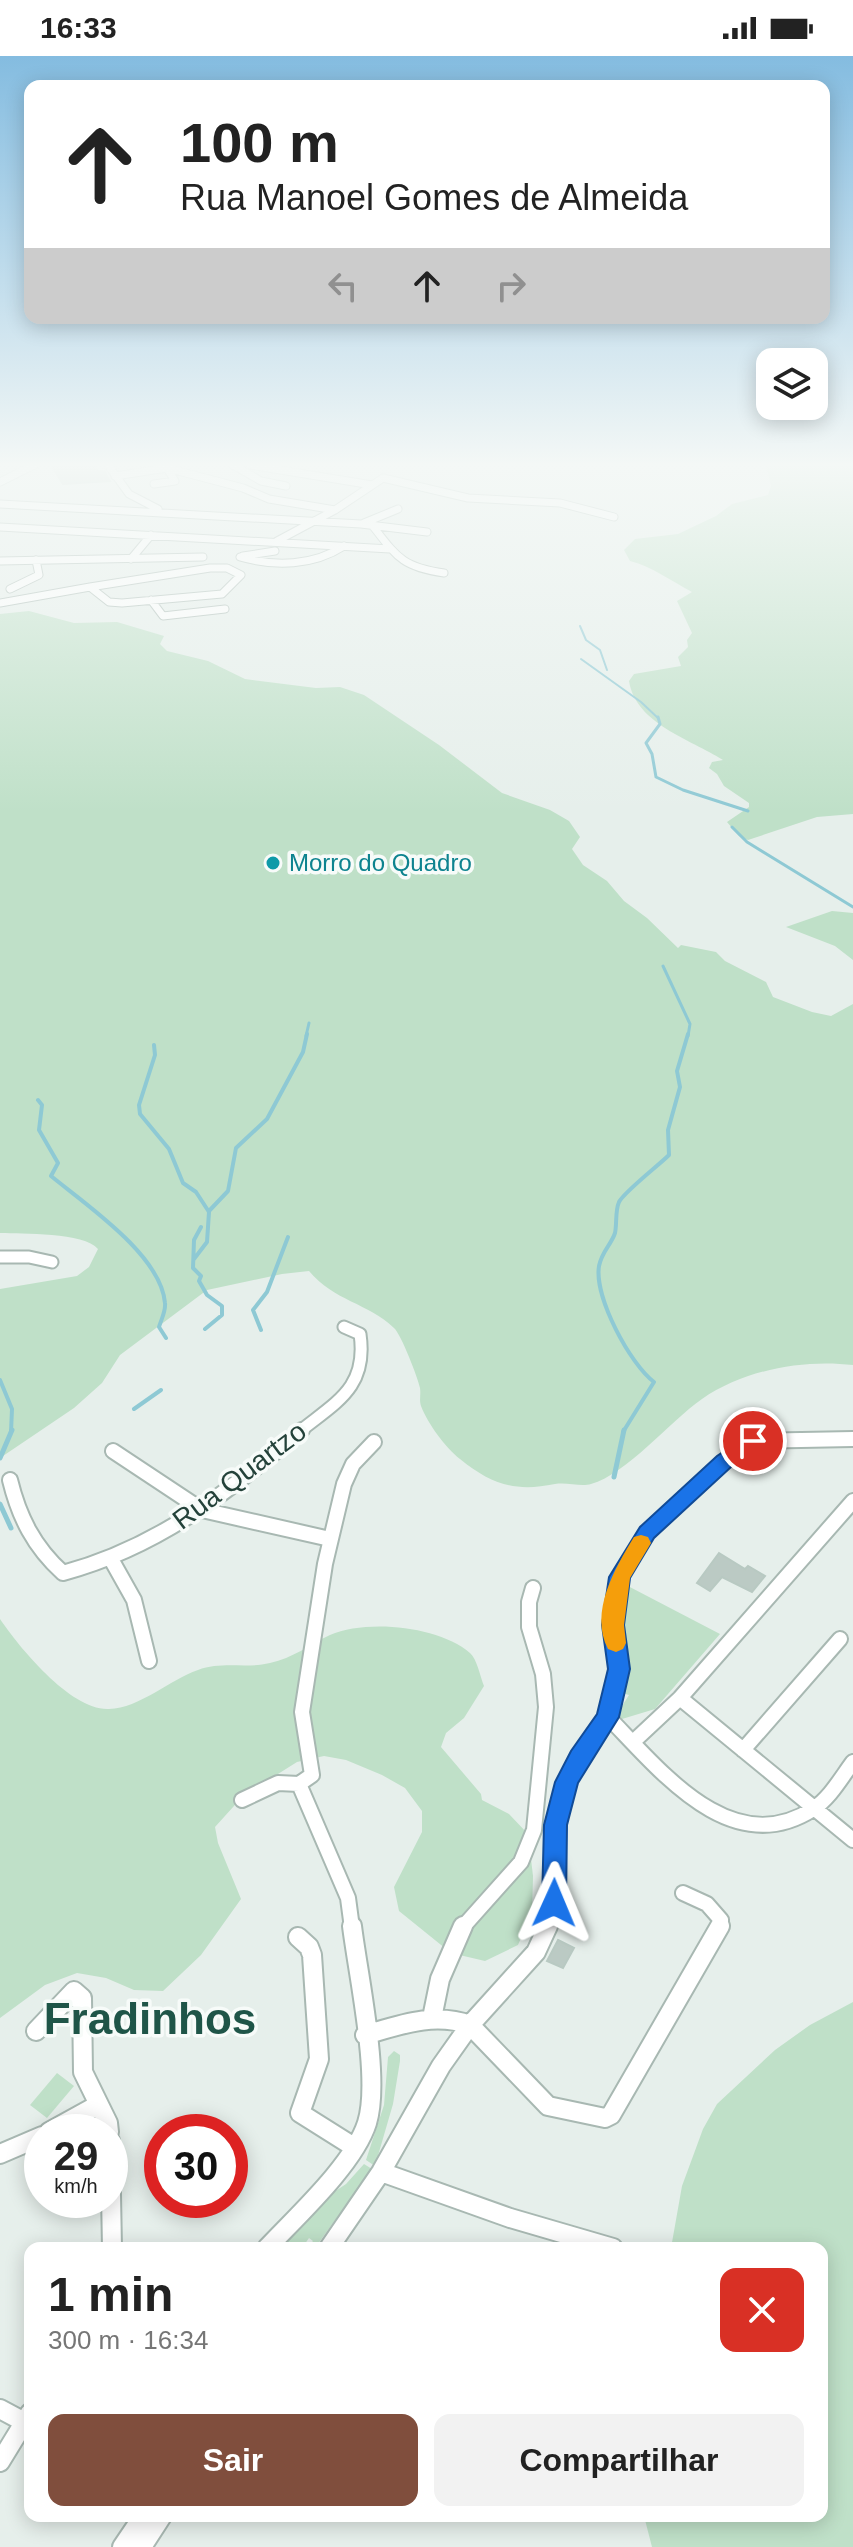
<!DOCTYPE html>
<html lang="pt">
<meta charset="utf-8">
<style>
body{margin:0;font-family:Helvetica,sans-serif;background:#f2f2f2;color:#222;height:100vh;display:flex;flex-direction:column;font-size:30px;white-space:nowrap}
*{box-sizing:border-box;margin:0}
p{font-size:26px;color:#767676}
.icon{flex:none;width:44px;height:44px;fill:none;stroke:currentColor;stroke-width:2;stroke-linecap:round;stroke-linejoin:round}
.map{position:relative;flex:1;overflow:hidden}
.panel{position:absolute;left:24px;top:2186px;width:804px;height:280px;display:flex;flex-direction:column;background:#fff;border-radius:16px;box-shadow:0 4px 20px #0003}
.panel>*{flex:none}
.hud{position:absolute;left:24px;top:24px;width:806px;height:244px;border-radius:16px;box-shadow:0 4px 20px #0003;background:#fff;color:#222;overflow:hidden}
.controls{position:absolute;left:756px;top:292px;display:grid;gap:16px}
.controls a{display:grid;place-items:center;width:72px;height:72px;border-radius:16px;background:#fff;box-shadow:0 4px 20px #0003;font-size:40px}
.speed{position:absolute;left:24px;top:2058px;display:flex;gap:16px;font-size:40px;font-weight:700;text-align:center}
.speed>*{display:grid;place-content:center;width:104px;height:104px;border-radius:50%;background:#fff;box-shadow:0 4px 20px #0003;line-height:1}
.speed small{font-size:20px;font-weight:400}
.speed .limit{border:12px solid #d22;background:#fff;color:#111}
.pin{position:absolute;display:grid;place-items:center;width:68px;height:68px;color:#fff;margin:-34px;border:4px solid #fff;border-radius:50%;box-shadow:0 2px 8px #0007}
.me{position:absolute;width:88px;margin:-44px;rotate:1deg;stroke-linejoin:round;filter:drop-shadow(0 0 6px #0008)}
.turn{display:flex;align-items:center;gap:28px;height:168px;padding:0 24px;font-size:36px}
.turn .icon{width:104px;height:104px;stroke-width:2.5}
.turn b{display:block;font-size:56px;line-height:68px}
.lanes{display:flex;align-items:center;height:76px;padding:0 24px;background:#0003;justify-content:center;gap:40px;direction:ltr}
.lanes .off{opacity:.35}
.round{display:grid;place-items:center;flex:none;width:84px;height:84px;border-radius:16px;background:#f2f2f2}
.headline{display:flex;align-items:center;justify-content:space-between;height:136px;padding:0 24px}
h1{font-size:48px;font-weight:700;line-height:60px}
.action{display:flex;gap:16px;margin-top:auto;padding:16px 24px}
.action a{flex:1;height:92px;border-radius:16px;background:#804e3d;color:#fff;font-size:32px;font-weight:700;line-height:92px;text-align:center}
.action a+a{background:#f2f2f2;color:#222}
.status{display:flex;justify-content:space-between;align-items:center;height:56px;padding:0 40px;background:#fff;direction:ltr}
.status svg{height:22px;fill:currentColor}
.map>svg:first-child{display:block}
.green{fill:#bfe0c8}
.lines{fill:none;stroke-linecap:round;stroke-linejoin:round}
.stream-far3{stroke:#8ec9d4;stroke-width:2}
.stream-far2{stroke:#8ec9d4;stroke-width:3}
.stream-far1{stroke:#8ec9d4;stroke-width:4}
.stream{stroke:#8ec9d4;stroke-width:5}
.building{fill:#bbcac4;stroke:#b8c9c2;stroke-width:2}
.minor-far3-casing{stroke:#a8b8b2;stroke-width:9}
.minor-far2-casing{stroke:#a8b8b2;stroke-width:15}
.minor-far1-casing{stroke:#a8b8b2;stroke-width:18}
.minor-casing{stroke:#a8b8b2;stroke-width:22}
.minor-far3{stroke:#fff;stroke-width:7}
.minor-far2{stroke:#fff;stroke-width:11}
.minor-far1{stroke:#fff;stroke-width:14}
.minor{stroke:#fff;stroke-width:18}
.route{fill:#1a73e8;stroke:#114b97;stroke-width:2}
.slow{fill:#f59e0b}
.culture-dot{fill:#0f9aa8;stroke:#f7fbf9;stroke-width:3}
.labels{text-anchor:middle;stroke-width:7;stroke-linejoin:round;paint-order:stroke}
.far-culture-label{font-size:24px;fill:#0d838f;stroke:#f7fbf9;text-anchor:start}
.street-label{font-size:28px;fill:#24423a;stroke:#f7fbf9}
.near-district-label{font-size:44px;font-weight:bold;fill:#1f5548;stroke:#f7fbf9}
</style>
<div class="status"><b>16:33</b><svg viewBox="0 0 49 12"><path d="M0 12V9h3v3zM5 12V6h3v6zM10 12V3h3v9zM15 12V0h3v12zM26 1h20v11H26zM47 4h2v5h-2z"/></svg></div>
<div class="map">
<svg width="853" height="2491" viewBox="0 0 853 2491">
<rect width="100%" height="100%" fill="#e6efeb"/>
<path class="green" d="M766,409H853V758L817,761L748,784L739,780L727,766L749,751V747L724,730L717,718L709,712L712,706L723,704C690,683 636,668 629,625L634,618L681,610L678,601L688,591L687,584L692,577L677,545L692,536C671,525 653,511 630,505L624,494L635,483L678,478L716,460L732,448L768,439L771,430Z
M29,555L74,567L117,566L164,580L160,588L167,595L208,605L245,623L316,632L340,631L364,639L439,689L502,737L550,754L569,765L580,781L572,793L583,809L607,825L624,845L647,862L678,892L681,889L716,896L725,905L766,926L773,941L812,956L831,960L853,948V1309C803,1303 744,1314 702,1343C670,1365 627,1418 591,1428C581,1431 567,1426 555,1428C516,1436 492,1429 460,1403C445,1391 428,1368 421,1350C419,1344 421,1339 420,1332C418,1322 401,1278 394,1272C368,1247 334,1245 309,1215L282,1218L207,1234L120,1299L102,1327L74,1352L0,1402V1233L77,1220L89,1211L98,1193C84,1176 22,1178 0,1177V558Z
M832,855L853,857V904L835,890L786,871Z
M626,1529L720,1578L655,1653L622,1663L617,1658L629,1639L622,1637L619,1575Z
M0,1563C19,1591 71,1655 109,1653C140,1652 169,1624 198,1614C222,1605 246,1613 270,1607C293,1602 309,1589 330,1579C367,1563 439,1570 470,1597C477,1603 480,1620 484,1630L464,1662L446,1677L441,1691L481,1738L482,1744L509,1758L528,1778L533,1820L532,1856L518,1889L485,1905L451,1897L399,1855L394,1831L422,1776V1755L405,1732L382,1719L346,1704L324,1700L297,1706L243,1740L215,1771L218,1787L241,1843L201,1899L163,1935L134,1934L106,1922L77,1917L45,1929L0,1962Z
M853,1946V2491H652L644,2460H822V2192H671L682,2130L703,2073L717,2048L775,1994L810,1969Z
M394,1995L400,1999V2005L393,2048L375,2110L366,2104L384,2049L388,2001Z
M57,2017L74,2030L47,2062L30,2049Z
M364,2108L372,2113L315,2192H307L313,2185L309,2182L302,2192H277L325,2142L346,2128Z"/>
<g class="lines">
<path class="stream-far3" d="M580,570L586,584L600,594L607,614
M581,603L641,646L659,663"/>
<path class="stream-far2" d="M658,661L660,668L646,687L652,698L656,721L683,734L748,755
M732,771L747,786L853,851
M663,910L690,968L688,980
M306,980L309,967"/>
<path class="stream-far1" d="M154,989L155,999L139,1049L140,1058L169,1093L183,1127L196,1136L209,1156L207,1186L194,1203
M38,1044L42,1049L39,1074L58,1107L51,1120C85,1148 161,1199 165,1247C166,1255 161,1264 159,1271L166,1282
M209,1155L228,1135L236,1092L267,1063L303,996L307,978
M201,1171L194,1184L193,1212L201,1220L199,1225L207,1239L222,1250V1259L205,1273
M261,1274L253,1254L267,1236L288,1181
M0,1324L12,1353L11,1376
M134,1353L161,1334
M623,1376L654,1326C630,1308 594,1241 599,1210C602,1195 611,1189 615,1177C617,1168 615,1155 619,1146C624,1136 659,1109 669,1099L668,1074L680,1031L677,1015L688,978"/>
<path class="stream" d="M0,1402L12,1374
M614,1421L624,1374
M0,1448L11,1472"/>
</g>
<path class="building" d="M51,409H94L98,415H104L110,425L63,428Z
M719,1497L745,1513L748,1510L765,1520L752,1536L722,1521L710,1535L697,1527Z
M558,1884L574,1892L563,1912L547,1905Z"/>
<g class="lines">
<g class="minor-far3-casing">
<path id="minor-far3" d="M108,409L129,438L158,453
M233,409L261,425L286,430
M250,409L372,429
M115,420L167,412L243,432L269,443L335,454
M0,426L34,409
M154,428L175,425L165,409
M0,448L361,468L427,476
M364,467L398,453
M372,469C397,501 402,511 444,517
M0,471L390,493
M277,485L335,454L383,422L468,442L560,447L614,461
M243,500L275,495
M240,501C275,511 313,510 344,490
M131,503L151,479
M0,505L203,501
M210,512H227L241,519L222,538L122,547L109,546L90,531Z
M10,533L39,519L36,504
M151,544L163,560L225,553
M0,547L90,531"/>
</g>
<g class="minor-far2-casing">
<path id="minor-far2" d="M0,1201H29L52,1206
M299,1376C336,1346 368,1332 360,1278L344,1271"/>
</g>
<g class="minor-far1-casing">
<path id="minor-far1" d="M113,1395L202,1454L330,1483
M10,1424C19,1461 34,1491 63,1517C159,1491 226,1437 302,1374
M111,1503L134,1544L149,1605
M680,1642L853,1784
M608,1661C660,1714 731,1806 813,1753C830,1742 841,1722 853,1706
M633,1686L680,1642L853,1445
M743,1694L840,1583
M299,1728L312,1719L302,1656L325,1508L344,1428L353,1408L374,1386
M242,1744L278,1727L299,1728L348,1842L352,1872
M683,1837L707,1848L721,1864L719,1872
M462,1872L521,1806L534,1774L546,1651L543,1618L529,1571V1546L533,1532
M547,1872L554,1847L556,1769L566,1726L608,1661L619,1613L613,1569L620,1521L647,1477L724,1405L753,1385L853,1383"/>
</g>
<g class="minor-casing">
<path id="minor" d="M298,1881L309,1891L312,1899L319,2003L300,2057L354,2091
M432,1962L440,1923L463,1870
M36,1975L74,1935L82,1942L83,2016L108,2067L109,2076
M365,1979C400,1969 434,1956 470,1969L548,2050L605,2062L611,2059L720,1870
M49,2076L98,2049
M110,2085L112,2192
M0,2098L42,2080
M381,2116L510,2162L613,2192
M267,2192C297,2160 354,2108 367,2067C381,2023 358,1919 352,1870
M329,2192L381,2116L441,2010L470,1969L536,1896L548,1870
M0,2353L30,2369
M0,2406L30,2357
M122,2491L143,2460
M142,2491L162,2460"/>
</g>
<use href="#minor-far3" class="minor-far3"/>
<use href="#minor-far2" class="minor-far2"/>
<use href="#minor-far1" class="minor-far1"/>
<use href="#minor" class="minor"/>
</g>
<linearGradient id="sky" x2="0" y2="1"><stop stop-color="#84bce0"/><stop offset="0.54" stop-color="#f4f8f6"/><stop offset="1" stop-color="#f4f8f6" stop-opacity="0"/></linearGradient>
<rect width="853" height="757" fill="url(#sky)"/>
<path class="route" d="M753,1377L763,1385L760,1390L731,1411L654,1482L630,1522L624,1569L630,1613L619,1661L578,1727L567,1769L566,1847L563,1855L554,1858L546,1855L542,1847L544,1769L555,1726L571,1695L597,1658L608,1613L602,1569L609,1521L640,1471L717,1400Z"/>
<path class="slow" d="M641,1479L648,1481L651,1487L630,1522L624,1569L626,1587L623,1593L616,1596L608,1593C589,1556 615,1512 634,1481Z"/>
<circle class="culture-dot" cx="273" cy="807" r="8"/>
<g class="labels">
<g class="far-culture-label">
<text x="289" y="815">Morro do Quadro</text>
</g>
<g class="street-label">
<text transform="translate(239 1419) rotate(-37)" y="10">Rua Quartzo</text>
</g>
<g class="near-district-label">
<text x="150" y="1978">Fradinhos</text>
</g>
</g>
</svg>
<div class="controls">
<a><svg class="icon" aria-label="layers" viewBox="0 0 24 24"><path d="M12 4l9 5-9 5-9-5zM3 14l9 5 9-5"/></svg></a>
</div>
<div class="speed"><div>29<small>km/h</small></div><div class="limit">30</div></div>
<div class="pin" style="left:753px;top:1385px;background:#d93025"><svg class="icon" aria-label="arrive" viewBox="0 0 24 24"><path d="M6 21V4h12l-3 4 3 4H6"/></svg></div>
<svg class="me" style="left:554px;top:1847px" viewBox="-20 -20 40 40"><path d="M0-17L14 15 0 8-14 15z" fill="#1a73e8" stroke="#fff" stroke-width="4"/></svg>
<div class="hud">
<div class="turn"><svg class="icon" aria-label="ahead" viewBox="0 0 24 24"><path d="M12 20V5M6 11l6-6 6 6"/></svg><div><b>100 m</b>Rua Manoel Gomes de Almeida</div></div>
<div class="lanes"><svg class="icon off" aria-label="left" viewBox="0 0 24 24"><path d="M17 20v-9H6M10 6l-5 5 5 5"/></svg><svg class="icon" aria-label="ahead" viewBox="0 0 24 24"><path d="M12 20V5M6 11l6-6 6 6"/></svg><svg class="icon off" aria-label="right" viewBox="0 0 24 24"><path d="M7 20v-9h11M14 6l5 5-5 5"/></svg></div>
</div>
<section class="panel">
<div class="headline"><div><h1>1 min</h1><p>300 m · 16:34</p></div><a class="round" style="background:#d93025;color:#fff"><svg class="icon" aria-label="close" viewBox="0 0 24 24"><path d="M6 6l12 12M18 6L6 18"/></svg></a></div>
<div class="action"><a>Sair</a><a>Compartilhar</a></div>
</section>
</div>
